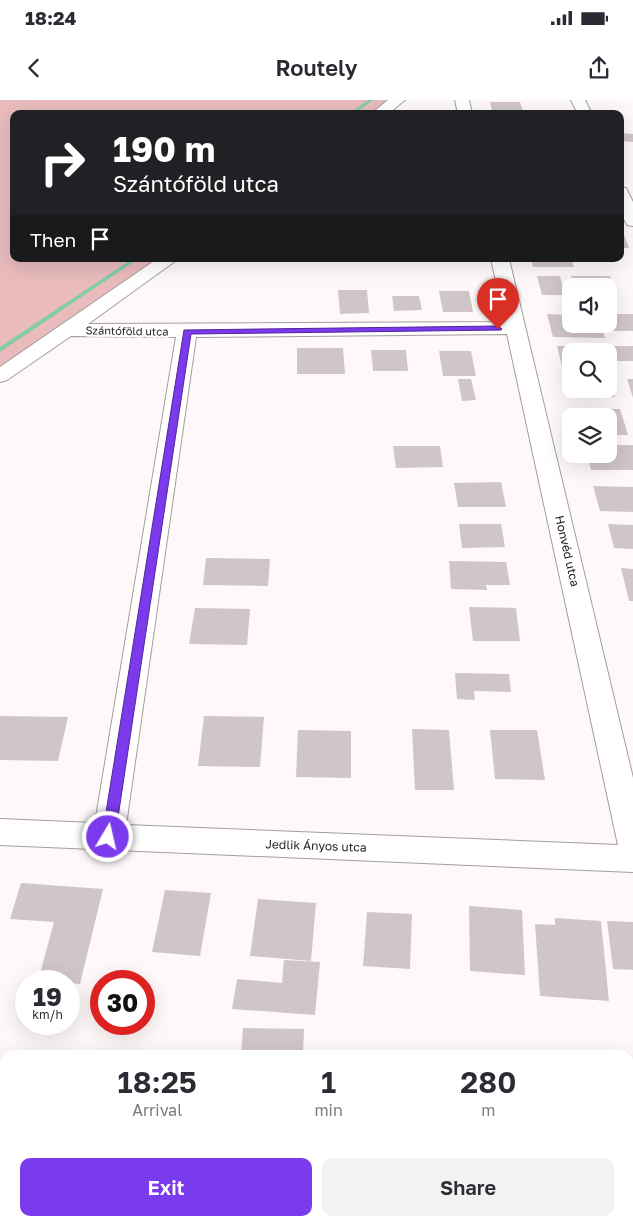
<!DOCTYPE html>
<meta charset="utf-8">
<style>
body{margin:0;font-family:"Golos Text",sans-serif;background:#f2f2f3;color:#2b2b33;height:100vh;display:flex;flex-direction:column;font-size:19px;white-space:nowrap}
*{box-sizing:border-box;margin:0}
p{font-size:16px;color:#7c7c81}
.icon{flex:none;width:28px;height:28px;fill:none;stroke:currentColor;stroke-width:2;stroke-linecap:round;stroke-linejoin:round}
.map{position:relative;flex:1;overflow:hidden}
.side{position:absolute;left:0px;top:950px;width:634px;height:176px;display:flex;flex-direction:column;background:#fff;border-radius:15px 15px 0 0;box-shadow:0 5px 20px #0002}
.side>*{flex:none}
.banner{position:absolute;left:10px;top:10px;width:614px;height:152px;border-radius:10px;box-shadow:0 5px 20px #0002;background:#202124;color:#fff;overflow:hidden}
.tools{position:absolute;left:562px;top:178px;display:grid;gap:10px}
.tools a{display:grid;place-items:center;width:55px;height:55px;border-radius:10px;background:#fff;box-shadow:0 5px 20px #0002;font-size:25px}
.speed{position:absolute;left:15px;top:870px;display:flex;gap:10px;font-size:25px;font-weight:700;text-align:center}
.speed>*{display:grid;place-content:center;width:65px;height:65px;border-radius:50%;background:#fff;box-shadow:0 5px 20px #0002;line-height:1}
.speed small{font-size:12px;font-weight:400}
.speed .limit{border:8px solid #d22;background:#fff;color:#111}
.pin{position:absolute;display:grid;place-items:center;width:42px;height:42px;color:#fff;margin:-51px -21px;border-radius:50% 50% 50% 0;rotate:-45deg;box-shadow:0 0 5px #0007}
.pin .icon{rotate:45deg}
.me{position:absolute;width:55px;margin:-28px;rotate:9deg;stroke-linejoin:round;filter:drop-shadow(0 0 4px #0008)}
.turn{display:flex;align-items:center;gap:18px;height:105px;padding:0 20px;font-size:22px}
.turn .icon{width:65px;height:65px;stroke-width:2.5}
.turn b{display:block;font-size:35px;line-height:42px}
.then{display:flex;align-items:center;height:48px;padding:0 20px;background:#0003;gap:10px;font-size:19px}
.eta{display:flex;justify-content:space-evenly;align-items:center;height:85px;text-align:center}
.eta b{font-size:30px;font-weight:600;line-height:35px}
.cta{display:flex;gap:10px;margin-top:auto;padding:10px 20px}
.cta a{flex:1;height:58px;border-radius:10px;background:#7c3aed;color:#fff;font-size:20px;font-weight:600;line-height:58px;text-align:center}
.cta a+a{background:#f2f2f3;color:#2b2b33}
.status{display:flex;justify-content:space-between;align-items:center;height:35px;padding:0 25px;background:#fff;direction:ltr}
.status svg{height:14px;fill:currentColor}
header{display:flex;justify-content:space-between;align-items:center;height:65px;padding:0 20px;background:#fff;font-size:22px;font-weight:600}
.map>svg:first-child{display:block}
.green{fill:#e9bbbd}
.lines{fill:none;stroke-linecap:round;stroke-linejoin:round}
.stream{fill:#84cba7;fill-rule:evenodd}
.building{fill:#d1c6c7}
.minor-casing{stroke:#a79d9d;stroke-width:2}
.minor{fill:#fff;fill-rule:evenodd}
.route{fill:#7c3aed;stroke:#51269a}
.labels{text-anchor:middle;stroke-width:4.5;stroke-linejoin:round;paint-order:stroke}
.far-street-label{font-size:11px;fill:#252121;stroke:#fff}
.street-label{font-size:12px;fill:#252121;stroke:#fff}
</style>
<div class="status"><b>18:24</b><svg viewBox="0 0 49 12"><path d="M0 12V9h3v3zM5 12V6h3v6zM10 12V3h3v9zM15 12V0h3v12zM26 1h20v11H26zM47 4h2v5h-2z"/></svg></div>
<header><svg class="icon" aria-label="back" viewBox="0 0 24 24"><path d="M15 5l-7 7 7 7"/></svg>Routely<svg class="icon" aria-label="share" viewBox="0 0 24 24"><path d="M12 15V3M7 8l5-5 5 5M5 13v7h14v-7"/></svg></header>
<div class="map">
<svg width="633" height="1126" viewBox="0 0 633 1126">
<rect width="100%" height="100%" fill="#fef8f8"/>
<path class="green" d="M0,0H391L371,14H14V159H160L0,268Z"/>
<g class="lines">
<path class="stream" d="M368,0H373L354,14H349Z
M132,159H138L0,252V247Z"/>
</g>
<path class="building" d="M490,2H520L523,11H492Z
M401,10L429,11L430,14H401Z
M620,33L633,34V42L620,41Z
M620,132H623L629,148H620Z
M531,159H571L574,167H533Z
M537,176H560L563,187H571V195H542Z
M571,176H610L613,185H574Z
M338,190H367L369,213L340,214Z
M439,191H469L473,212H443Z
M392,196H419L422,210L394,211Z
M547,214L571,215V224H601L605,238L553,237Z
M609,214H633V231H608L606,224H609Z
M557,246H596L597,251H571V270H563Z
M607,246H633V261H611Z
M297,248H343L345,274H297Z
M371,250H406L408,271H373Z
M439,251H471L476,276H443Z
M609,278L615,297L573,296L571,289H609Z
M458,279H471L476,300L462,301Z
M627,279H633V298Z
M570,309H620L628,335H609V316H572Z
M609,345H633V370H591L587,354H609Z
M393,346H440L443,367L396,368Z
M501,382L506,407H458L454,383Z
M593,386L633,387V412L600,411Z
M459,424H501L505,447L462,448Z
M608,424L633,425V449L614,448Z
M206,458L270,459L268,486L203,485Z
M449,461L506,462L510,485H486L487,490L451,489Z
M621,468L633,469V501H629Z
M469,507L516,508L520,541H473Z
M195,508L250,509L247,545L189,544Z
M455,573L509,574L511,592L474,591L475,600L457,599Z
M0,616L68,617L58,661L0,660Z
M204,616L264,617L260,667L198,666Z
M412,629L449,630L454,690H415Z
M298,630L351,631V678L296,677Z
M490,630H537L545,680L495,679Z
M21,783L103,789L80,884L69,883V881H38L54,822L10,819Z
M165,790L211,793L200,856L152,852Z
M258,799L316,803L311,861L250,856Z
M469,806L522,810L525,875L470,871Z
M367,812L412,814L410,869L363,866Z
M555,818L601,821L609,901L540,896L535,824L555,825Z
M607,821L633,822V870L613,869Z
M284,860L320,862L315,915L232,909L237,879L282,883Z
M243,928L304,929L303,955H241Z
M0,983H5V1059H0Z
M629,1005H633V1078H629Z"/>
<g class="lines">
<g class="minor-casing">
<path id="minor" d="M388,0H405L388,14H371Z
M455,0H469L472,14H458Z
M571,0H585L592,14H578Z
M620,87L626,88L633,102V126L627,125L620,111Z
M157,159H178L88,224L505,222L491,159H509L633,678V772L0,745V719L95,723L176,237L71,236L7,280L0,282V267ZM507,234L618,745L126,725L196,237Z
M0,1078H5V1118H0Z
M349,1121H463L465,1126H351Z"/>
</g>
<use href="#minor" class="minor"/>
</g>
<path class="route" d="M498,226L502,229L501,230L191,234L115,737L108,743L104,741L102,737L184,230Z"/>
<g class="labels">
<g class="far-street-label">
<text transform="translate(127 231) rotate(1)" y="4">Szántóföld utca</text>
</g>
<g class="street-label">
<text transform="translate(567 451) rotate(77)" y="4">Honvéd utca</text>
<text transform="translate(316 746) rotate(2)" y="4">Jedlik Ányos utca</text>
</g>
</g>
</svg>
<div class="tools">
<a><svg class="icon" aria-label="sound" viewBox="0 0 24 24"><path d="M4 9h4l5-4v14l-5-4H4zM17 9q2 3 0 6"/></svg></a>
<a><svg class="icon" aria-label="search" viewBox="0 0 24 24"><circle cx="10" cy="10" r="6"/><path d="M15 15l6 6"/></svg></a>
<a><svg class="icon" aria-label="layers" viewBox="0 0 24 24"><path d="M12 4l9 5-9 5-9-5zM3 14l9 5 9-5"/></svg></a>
</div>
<div class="speed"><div>19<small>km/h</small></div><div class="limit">30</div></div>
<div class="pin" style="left:498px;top:229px;background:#d93025"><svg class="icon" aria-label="arrive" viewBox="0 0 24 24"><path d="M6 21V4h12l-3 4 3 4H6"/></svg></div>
<svg class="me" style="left:108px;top:737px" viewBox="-20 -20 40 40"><circle r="17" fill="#7c3aed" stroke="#fff" stroke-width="3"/><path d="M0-11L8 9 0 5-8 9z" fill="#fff"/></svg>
<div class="banner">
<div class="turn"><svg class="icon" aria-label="right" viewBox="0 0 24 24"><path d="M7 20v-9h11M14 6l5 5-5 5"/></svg><div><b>190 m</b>Szántóföld utca</div></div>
<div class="then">Then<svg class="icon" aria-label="arrive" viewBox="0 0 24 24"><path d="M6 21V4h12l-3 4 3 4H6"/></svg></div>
</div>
<section class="side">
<div class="eta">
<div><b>18:25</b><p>Arrival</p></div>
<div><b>1</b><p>min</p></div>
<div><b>280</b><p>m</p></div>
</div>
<div class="cta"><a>Exit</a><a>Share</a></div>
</section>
</div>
